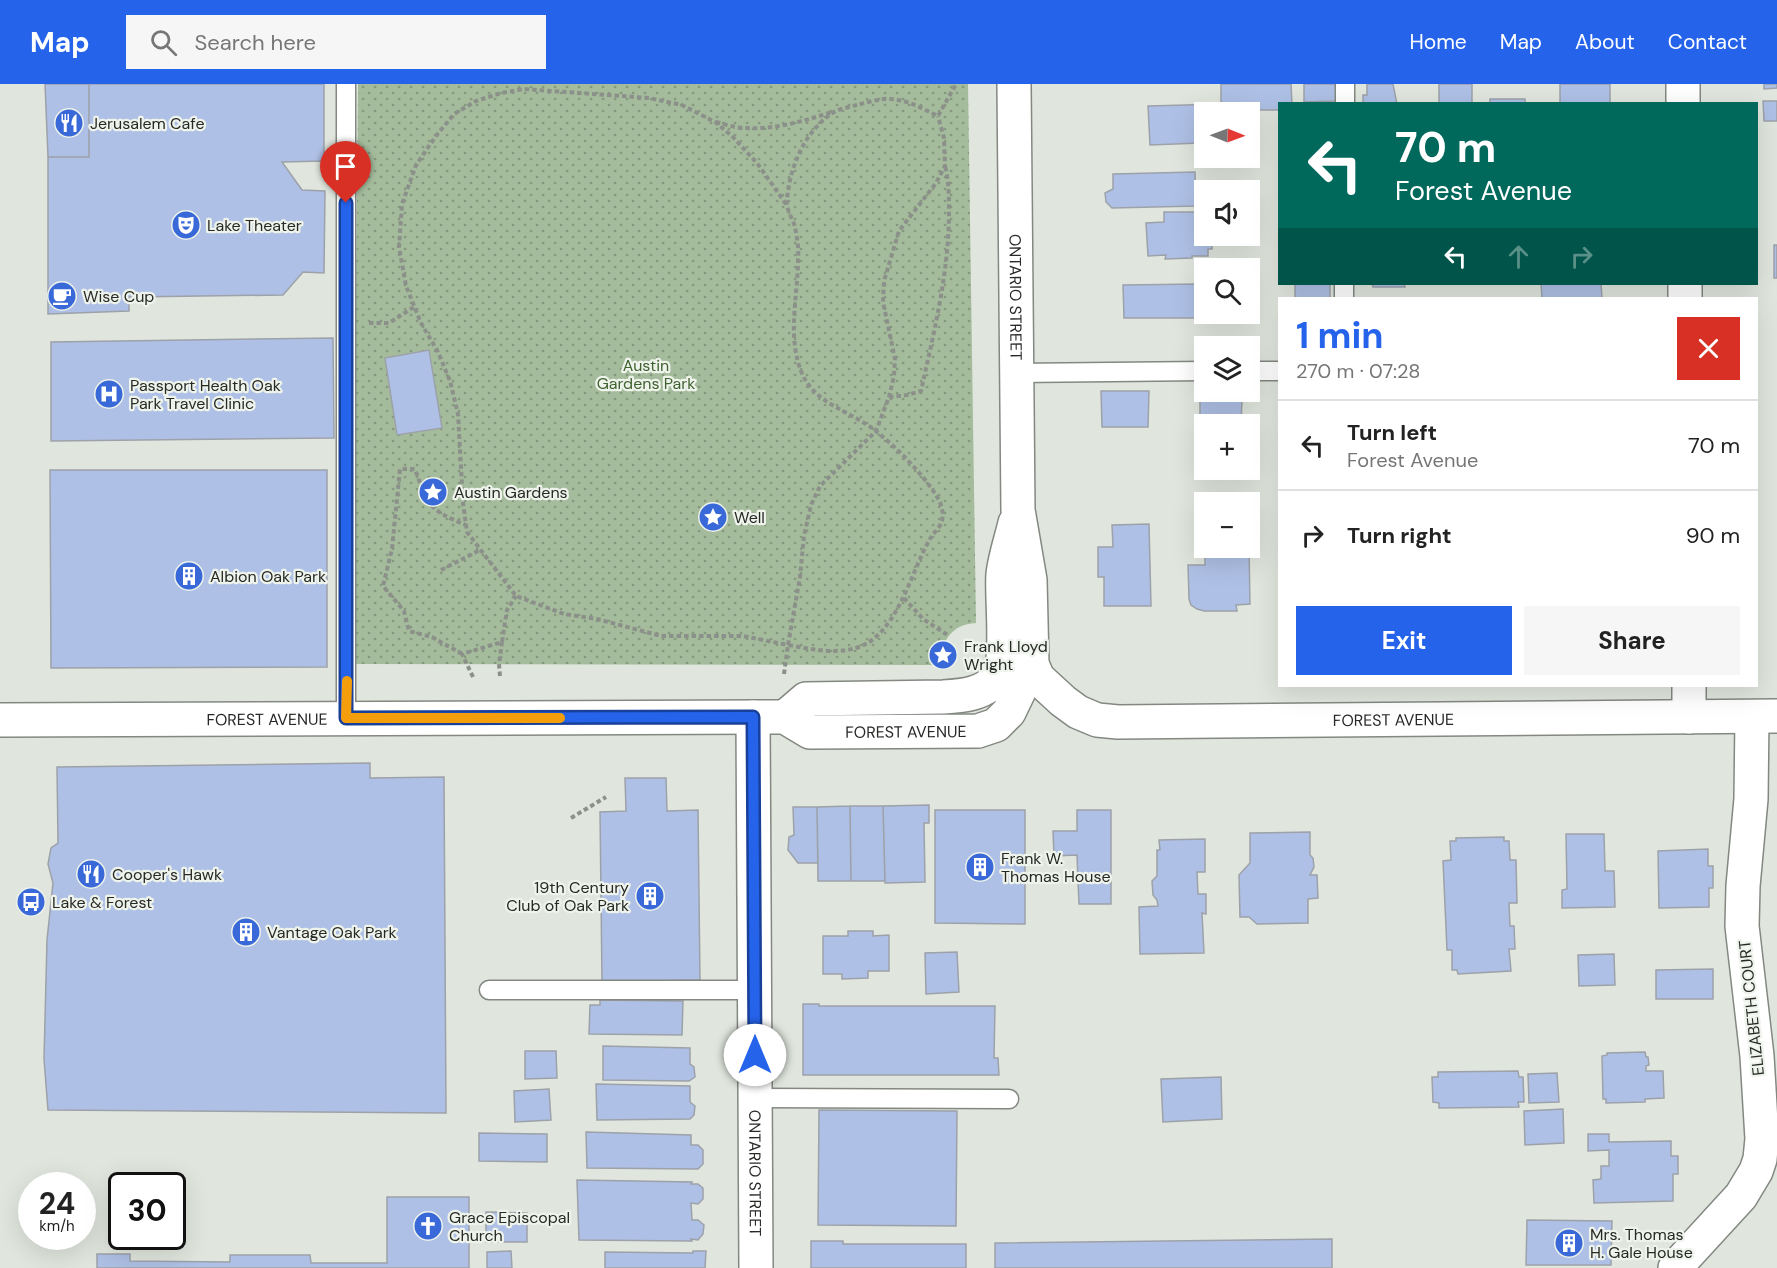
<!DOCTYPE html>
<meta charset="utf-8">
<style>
body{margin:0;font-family:"DM Sans",sans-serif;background:#f6f6f6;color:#222;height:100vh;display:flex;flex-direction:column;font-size:22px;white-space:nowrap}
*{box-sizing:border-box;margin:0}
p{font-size:20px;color:#767676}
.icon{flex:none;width:33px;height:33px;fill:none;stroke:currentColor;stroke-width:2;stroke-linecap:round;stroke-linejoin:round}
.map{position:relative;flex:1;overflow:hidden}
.sheet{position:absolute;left:1278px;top:213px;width:480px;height:390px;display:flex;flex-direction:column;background:#fff;border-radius:0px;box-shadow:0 6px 24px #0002}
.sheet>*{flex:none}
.banner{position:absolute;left:1278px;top:18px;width:480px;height:183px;border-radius:0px;box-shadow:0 6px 24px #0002;background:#00695c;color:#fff;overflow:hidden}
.needle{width:39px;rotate:91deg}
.tools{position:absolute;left:1194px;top:18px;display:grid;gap:12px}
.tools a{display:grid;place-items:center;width:66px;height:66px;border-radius:0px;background:#fff;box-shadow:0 6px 24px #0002;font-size:30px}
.speed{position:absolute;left:18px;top:1088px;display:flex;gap:12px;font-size:30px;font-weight:700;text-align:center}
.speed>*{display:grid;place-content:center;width:78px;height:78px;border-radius:50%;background:#fff;box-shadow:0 6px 24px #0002;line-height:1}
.speed small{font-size:15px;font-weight:400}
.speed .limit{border:3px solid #111;border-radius:9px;background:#fff;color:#111}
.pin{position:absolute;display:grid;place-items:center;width:51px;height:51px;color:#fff;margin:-62px -26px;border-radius:50% 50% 50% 0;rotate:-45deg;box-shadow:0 0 6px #0007}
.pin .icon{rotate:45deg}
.me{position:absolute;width:66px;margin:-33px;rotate:0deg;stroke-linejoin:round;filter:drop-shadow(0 0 4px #0008)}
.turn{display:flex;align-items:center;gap:21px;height:126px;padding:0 18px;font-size:27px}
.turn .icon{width:78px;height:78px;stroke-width:2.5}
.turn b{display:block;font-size:42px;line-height:51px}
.lanes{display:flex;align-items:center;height:57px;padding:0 18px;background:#0003;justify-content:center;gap:30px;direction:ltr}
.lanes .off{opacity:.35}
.round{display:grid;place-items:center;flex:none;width:63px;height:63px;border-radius:0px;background:#f6f6f6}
.overview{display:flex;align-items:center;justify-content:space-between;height:102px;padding:0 18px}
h1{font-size:36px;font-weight:700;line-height:45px;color:#2563eb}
.action{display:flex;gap:12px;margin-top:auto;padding:12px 18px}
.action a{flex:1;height:69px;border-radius:0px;background:#2563eb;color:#fff;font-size:24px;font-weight:700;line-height:69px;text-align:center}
.action a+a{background:#f6f6f6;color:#222}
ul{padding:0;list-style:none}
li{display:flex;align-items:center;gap:18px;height:90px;padding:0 18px;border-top:2px solid #e0e0e0}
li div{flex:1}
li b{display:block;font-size:22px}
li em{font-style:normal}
header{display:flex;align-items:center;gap:36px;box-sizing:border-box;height:84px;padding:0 30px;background:#2563eb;color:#fff}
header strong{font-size:28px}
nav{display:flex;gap:33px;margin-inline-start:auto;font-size:21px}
.search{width:420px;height:54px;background:#f6f6f6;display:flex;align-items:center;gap:15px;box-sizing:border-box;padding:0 21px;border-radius:0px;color:#767676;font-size:22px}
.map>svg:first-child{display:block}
.grass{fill:url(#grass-dots)}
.building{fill:#aec0e5;stroke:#9da1a9;stroke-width:1.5}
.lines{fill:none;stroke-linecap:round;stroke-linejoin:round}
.service-casing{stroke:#838881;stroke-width:21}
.minor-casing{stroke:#838881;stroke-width:36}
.path{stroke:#8c908a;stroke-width:4;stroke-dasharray:4.5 3;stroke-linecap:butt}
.service{stroke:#fff;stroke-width:18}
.minor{stroke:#fff;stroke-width:33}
.route-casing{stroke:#184099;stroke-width:15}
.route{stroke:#2563eb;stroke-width:10}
.slow{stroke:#f59e0b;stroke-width:10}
.labels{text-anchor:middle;stroke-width:4.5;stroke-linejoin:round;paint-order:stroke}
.poi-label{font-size:16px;fill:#272926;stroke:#eef3eb;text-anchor:start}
.street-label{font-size:16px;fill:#272926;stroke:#eef3eb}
.park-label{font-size:16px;fill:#3f6230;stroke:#eef3eb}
</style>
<header>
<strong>Map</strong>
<div class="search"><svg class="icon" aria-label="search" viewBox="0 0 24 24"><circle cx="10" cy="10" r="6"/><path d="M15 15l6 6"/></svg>Search here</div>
<nav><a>Home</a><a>Map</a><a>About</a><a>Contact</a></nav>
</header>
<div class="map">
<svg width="1777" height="1184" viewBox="0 0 1777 1184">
<defs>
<pattern id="grass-dots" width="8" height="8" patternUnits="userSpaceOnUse" patternTransform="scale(1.5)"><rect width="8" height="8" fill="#a5bc9c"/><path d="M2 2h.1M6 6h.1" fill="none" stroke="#86997f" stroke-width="1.8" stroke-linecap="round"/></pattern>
</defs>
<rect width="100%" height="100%" fill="#e0e6de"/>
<path class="grass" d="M358,0H968L976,539C951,540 941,558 940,581L353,580Z"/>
<path class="building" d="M45,0H89V73H48Z
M89,0H324V77L282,78L302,106L325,107L324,189L303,188L283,211L129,213V227L48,230V73H89Z
M1221,0H1291L1292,20H1280V26H1240V20H1221Z
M1304,0H1336V17L1304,18Z
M1367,0H1393L1397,20H1363V11H1367Z
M1439,0H1472V20H1439Z
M1560,0H1610V20H1527L1560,19Z
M1764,0H1777V4L1764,5Z
M1490,15H1525V20H1490Z
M1763,17H1777V37H1764Z
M1224,20V28H1204V53H1200V59L1150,61L1148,22Z
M1195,88L1196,122L1112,124L1106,118L1105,109L1113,105V90Z
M1164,128H1204V152H1212V165H1208V172H1192V174L1165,175L1166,171L1148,172L1146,139L1164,138Z
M1774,161H1777V194H1774Z
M1198,200V234H1124L1123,201Z
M1295,200H1330V214H1295Z
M1372,200H1404L1405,203H1373Z
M1541,200H1601L1602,214H1542Z
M333,254L334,354L51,357V258Z
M429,266L442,344L397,351L385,274Z
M1101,307H1149L1148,343H1102Z
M1242,316L1241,340H1204V348H1200V317Z
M50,386H327V583L51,584Z
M1149,440L1151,522H1104V493H1098V463H1113L1112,441Z
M1205,464H1249L1250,520L1236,521L1237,527H1204L1197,525L1191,521L1189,515L1188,481H1205Z
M370,679V694L444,693L446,1029L48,1026L44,975L47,856L53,799L48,780L51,764L58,759L57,683Z
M625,694H666L667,727L698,726L700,896L602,898L600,728L626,727Z
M929,721V739H924L925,798L885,799L883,722Z
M850,722L851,797H818L817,723Z
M850,722H883L885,797H851Z
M793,723H817L818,779H798L788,766L789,753L794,751Z
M935,726H1025V840L935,839Z
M1077,726H1111V820H1079L1077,771L1054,772L1053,747H1077Z
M1310,748V771L1313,774L1314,783L1310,791H1317L1318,814L1308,815V839L1257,840L1249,833H1240L1239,791L1250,779V749Z
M1566,750H1604L1605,787H1614L1615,823L1562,824V806L1567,805Z
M1504,753V757H1509L1510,776H1516L1517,819H1509L1510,842H1514L1515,865H1509L1511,887L1458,890L1457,886H1452V866H1447L1443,777L1451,776L1450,757H1456V754Z
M1205,755V788H1197L1198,810H1206V830L1202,829L1204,869L1140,870L1139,823L1158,822L1157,816L1153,811L1152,797L1157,792V766H1160L1159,756Z
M1708,765V782H1713V804H1709V823L1659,824L1658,767Z
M848,847H873V852L889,851V887H868V894L842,895V890H823V852H848Z
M957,868L959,908L926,910L925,869Z
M1614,870L1615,901L1579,902L1578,871Z
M1713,885V915H1656V886Z
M600,916L683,917L682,951L589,950L590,921H600Z
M803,920H819V922H995L994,974H998L999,991H803Z
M603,962L690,964V980L694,983L695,993L689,997L603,996Z
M525,967H556L557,994L525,995Z
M1645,968L1646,973H1648L1649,981L1646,982V987H1663L1664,1014L1645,1015V1018L1606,1019V1015H1603L1602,972L1607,971V969Z
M1518,987L1519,993H1523L1524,1018H1518L1519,1023L1439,1024V1019L1433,1018L1432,993H1438V988Z
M1557,989L1559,1018L1529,1019L1528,990Z
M1221,993L1222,1035L1163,1038L1161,995Z
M596,1000L690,1002V1018L695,1022L694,1031L690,1035L597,1036Z
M549,1005L551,1036L515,1038L514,1007Z
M1563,1025L1564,1059L1525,1061L1524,1027Z
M819,1026L957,1027L956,1142L818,1141Z
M586,1048L691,1051V1061H698L703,1066V1080L698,1085L587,1084Z
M479,1049L547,1050V1078L479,1077Z
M1588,1050H1609V1058L1671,1057V1072H1678V1090H1673V1117L1594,1119L1593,1096L1601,1095V1082H1609V1066L1588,1067Z
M577,1096L692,1098L691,1100H698L703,1104V1115L698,1120L691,1119L692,1136H698L704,1141L703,1150L698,1156L691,1155L692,1157L579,1156Z
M387,1113H469V1184H97V1170H130V1177L230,1178V1171H310L311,1179H387Z
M486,1128L527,1129V1158H486Z
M1527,1136L1612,1137L1611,1181H1526Z
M1332,1155V1184H995V1159Z
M811,1157H843V1160H966V1184H811Z
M511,1167L512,1184H487V1168Z
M693,1167H706L705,1184H605V1168L693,1169Z"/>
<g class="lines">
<g class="service-casing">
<path id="service" d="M346,0V634
M1345,20V0
M1344,214V200
M1250,287H1280
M1017,289L1204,287
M489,906H755
M755,1014L1009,1015"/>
</g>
<g class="minor-casing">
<g id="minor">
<path id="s1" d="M1014,0L1018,426L1030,496L1032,580L1038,594L1063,617L1078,628L1097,636L1118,638L1777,632"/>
<path d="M1683,0V20"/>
<path d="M1685,200V214"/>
<path d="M1689,602V633"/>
<path id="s2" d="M753,633L756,1184"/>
<path d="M785,633L806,615L943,613C963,612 986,610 998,592C1009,575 1001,512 1003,490C1005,473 1011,456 1015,439"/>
<path id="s3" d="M0,636L785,633L810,648L978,647L996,641L1009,628L1032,580"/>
<path d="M1675,1184L1741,1112L1756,1087L1760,1075L1762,1055L1757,972L1742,842L1743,802L1751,715L1752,633"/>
</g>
</g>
<path class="path" d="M716,38C725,40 735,44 744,44C774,46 804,37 832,28
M786,120L757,79L732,52L715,38L682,21L649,14L524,5L501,9L476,17L454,30L436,52L416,81L402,120L399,163L406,202L421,239L438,268L450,297L458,330L463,419L467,448L516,512L564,530L597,535L661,552H743L788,561L800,493L804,452L811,421L820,402L876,347L889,313L894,292L895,275L883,218L884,197L899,147L936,99L945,82L944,54L938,32
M369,239H389L414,223
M889,313L907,311L921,307C934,248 949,188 949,128C949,113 949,97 945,82
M441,486L480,466
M904,514L923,535L949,552
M462,570L432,553L409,547L404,527L383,502L392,465L400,385H415C428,422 429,426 466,441
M784,590L788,561C811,565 836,571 859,563C898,549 911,487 930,455C933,449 940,444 942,437C944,427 941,419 936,411C921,388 898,365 877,348C852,327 814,321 801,287C787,251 798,212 798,175C799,165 797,153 795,143C793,135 786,126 787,117C789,84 805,46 834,28C841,24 852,23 860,20C870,18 881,14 891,15C908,16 923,25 938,32L956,0
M500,592L499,580L502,558
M473,593L462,570L502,558L507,526L516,512
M571,734L606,713"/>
<use href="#service" class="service"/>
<use href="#minor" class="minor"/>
</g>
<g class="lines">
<g class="route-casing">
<path id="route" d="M346,119V634L753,633L755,971"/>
</g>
<use href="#route" class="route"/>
<path class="slow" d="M347,597L346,634H560"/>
</g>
<defs>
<g id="restaurant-disc" transform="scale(1.5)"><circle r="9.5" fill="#3968d8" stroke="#eef3eb"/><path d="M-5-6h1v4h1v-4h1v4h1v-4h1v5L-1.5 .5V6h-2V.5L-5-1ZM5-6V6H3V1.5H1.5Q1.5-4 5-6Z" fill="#fff"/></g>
<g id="theatre-disc" transform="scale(1.5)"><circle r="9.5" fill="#3968d8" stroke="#eef3eb"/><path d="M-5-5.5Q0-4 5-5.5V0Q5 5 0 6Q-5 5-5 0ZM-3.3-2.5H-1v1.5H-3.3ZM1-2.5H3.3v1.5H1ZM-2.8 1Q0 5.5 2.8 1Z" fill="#fff"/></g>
<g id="cafe-disc" transform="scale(1.5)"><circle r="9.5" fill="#3968d8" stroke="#eef3eb"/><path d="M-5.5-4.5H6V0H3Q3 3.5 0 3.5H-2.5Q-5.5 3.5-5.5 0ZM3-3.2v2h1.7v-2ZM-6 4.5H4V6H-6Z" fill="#fff"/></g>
<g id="hospital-disc" transform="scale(1.5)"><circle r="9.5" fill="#3968d8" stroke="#eef3eb"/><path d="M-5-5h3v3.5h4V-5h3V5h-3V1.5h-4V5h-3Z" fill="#fff"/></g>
<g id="sight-disc" transform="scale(1.5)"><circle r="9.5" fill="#3968d8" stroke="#eef3eb"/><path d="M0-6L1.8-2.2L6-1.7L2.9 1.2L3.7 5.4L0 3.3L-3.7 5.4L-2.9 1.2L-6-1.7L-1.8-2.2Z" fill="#fff"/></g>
<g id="building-disc" transform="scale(1.5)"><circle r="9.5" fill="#3968d8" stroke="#eef3eb"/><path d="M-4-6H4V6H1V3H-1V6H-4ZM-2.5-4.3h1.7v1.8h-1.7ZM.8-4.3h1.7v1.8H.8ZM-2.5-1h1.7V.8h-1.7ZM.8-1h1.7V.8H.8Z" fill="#fff"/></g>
<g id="bus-disc" transform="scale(1.5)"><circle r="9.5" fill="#3968d8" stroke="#eef3eb"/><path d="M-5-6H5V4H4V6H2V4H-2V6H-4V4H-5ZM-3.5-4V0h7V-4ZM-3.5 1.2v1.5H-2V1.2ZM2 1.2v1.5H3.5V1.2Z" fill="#fff"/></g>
<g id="church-disc" transform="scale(1.5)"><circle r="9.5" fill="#3968d8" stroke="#eef3eb"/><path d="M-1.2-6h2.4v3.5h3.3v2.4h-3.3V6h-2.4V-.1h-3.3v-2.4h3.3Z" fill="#fff"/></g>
</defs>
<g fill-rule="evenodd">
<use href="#restaurant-disc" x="69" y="39"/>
<use href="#theatre-disc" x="186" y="141"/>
<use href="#cafe-disc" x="62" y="212"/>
<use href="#hospital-disc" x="109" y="310"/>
<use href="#sight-disc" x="433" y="408"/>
<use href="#sight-disc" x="713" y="433"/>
<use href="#building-disc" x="189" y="492"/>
<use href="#sight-disc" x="943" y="571"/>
<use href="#building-disc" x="980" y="783"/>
<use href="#restaurant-disc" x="91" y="790"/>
<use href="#building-disc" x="650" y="812"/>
<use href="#bus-disc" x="31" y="818"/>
<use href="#building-disc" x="246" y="848"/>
<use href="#church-disc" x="428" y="1142"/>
<use href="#building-disc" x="1569" y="1159"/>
</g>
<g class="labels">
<g class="poi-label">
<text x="90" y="45">Jerusalem Cafe</text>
<text x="207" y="147">Lake Theater</text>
<text x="83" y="218">Wise Cup</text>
<text x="130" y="307">Passport Health Oak<tspan x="130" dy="18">Park Travel Clinic</tspan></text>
<text x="454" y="414">Austin Gardens</text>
<text x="734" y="439">Well</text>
<text x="210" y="498">Albion Oak Park</text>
<text x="964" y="568">Frank Lloyd<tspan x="964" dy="18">Wright</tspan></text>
<text x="1001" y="780">Frank W.<tspan x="1001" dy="18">Thomas House</tspan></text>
<text x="112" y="796">Cooper's Hawk</text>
<text x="629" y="809" text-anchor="end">19th Century<tspan x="629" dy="18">Club of Oak Park</tspan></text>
<text x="52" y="824">Lake &amp; Forest</text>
<text x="267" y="854">Vantage Oak Park</text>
<text x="449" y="1139">Grace Episcopal<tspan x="449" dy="18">Church</tspan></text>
<text x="1590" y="1156">Mrs. Thomas<tspan x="1590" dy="18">H. Gale House</tspan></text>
</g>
<g class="street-label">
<text dy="6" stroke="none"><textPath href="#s1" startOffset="213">ONTARIO STREET</textPath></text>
<text dy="6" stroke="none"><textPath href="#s3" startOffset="267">FOREST AVENUE</textPath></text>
<text dy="6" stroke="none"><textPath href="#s1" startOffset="966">FOREST AVENUE</textPath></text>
<text dy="6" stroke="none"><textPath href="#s3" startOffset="910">FOREST AVENUE</textPath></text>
<text transform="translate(1751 924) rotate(-96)" y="6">ELIZABETH COURT</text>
<text dy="6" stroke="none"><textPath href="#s2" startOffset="456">ONTARIO STREET</textPath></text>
</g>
<g class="park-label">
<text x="646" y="287">Austin<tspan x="646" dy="18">Gardens Park</tspan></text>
</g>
</g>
</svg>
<div class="tools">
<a><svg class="needle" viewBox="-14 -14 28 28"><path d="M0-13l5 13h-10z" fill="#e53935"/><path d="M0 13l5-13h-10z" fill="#767676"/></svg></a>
<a><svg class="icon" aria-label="sound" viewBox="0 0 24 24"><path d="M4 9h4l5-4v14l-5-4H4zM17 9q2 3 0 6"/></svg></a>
<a><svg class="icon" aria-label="search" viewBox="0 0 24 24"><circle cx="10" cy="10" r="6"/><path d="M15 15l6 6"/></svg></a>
<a><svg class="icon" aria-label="layers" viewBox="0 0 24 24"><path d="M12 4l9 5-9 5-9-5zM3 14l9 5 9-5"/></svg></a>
<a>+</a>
<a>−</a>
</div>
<div class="speed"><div>24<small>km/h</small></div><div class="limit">30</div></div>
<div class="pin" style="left:346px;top:119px;background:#d93025"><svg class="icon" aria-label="arrive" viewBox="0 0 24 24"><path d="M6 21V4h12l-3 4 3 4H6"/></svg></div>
<svg class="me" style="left:755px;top:971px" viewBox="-20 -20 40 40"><circle r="19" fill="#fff"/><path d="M0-13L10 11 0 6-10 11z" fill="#2563eb"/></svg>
<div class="banner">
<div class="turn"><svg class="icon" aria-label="left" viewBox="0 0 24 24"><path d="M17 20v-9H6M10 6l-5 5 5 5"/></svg><div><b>70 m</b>Forest Avenue</div></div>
<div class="lanes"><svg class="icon" aria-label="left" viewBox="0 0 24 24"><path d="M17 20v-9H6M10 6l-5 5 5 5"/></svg><svg class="icon off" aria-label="ahead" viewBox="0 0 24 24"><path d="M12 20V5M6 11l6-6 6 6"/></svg><svg class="icon off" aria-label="right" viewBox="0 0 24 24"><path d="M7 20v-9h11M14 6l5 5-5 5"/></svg></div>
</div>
<section class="sheet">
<div class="overview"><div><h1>1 min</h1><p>270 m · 07:28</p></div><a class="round" style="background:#d93025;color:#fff"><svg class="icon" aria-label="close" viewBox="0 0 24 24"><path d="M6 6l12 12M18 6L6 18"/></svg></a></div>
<ul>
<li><svg class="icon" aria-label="left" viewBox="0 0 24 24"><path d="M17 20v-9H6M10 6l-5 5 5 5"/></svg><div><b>Turn left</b><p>Forest Avenue</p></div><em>70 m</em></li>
<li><svg class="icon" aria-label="right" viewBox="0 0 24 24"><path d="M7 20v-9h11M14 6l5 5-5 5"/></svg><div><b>Turn right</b></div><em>90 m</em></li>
</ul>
<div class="action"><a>Exit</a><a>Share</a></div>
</section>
</div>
